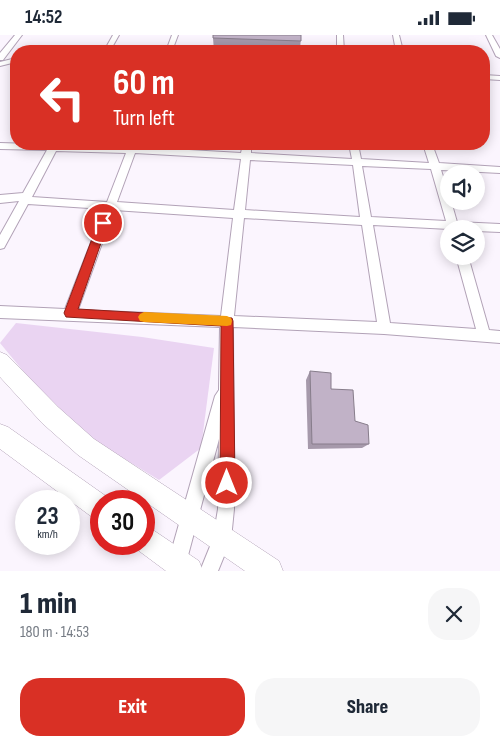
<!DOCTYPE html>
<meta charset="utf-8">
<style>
body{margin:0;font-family:"Sofia Sans Condensed",sans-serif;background:#f6f6f7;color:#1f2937;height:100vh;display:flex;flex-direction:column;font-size:19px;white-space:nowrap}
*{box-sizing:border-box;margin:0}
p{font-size:16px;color:#747a83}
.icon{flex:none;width:28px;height:28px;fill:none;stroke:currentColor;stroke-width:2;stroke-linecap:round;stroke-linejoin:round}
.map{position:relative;height:536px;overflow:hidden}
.details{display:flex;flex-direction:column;background:#fff;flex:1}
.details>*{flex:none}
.hud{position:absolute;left:10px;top:10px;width:480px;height:105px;border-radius:20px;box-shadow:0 2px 12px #0003;background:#d93025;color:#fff;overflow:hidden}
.fabs{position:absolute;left:440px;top:130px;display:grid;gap:10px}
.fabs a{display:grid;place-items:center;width:45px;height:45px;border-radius:50%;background:#fff;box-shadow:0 2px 12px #0003;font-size:25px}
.speed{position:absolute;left:15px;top:455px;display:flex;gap:10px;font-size:25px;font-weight:700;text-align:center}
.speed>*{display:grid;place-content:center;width:65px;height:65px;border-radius:50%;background:#fff;box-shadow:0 2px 12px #0003;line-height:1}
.speed small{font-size:12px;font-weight:400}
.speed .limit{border:8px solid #d22;background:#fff;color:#111}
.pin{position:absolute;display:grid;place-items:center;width:42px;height:42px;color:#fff;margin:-21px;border:2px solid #fff;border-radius:50%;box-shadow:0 1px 5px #0007}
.me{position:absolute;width:55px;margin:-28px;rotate:0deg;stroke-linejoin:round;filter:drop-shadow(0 0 4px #0008)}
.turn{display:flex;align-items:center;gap:18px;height:105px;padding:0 20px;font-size:22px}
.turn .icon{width:65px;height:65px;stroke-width:2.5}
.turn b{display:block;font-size:35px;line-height:42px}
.round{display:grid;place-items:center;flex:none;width:52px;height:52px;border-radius:20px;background:#f6f6f7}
.overview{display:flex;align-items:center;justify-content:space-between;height:85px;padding:0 20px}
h1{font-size:30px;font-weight:800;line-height:38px}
.cta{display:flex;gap:10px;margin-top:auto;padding:10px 20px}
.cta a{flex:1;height:58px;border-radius:20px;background:#d93025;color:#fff;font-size:20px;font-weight:800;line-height:58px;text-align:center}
.cta a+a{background:#f6f6f7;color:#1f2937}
.status{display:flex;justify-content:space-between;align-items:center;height:35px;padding:0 25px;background:#fff;direction:ltr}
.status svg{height:14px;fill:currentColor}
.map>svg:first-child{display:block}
.green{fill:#ead4f2}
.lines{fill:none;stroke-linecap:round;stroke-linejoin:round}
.street-casing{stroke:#b2a2b7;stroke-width:2}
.secondary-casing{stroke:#b2a2b7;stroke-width:1}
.street{fill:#fff;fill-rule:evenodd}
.secondary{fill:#fff;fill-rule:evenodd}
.wall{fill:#a699ab}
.shaded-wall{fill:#877d8b}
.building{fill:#c1b2c7;stroke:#877d8b}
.route{fill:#d93025;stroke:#8d1f18}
.slow{fill:#f59e0b}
</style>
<div class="status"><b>14:52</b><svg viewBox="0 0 49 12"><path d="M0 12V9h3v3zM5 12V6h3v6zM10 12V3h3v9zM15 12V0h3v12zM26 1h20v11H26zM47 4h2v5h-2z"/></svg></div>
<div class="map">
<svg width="500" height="536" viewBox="0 0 500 536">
<rect width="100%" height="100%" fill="#fbf5fe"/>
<path class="green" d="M16,288L142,302L214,313L201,413L159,445L66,388L0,308Z"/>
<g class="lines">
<g class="street-casing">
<path id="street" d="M15,0H22L3,25H0V18Z
M113,0H119L110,16H104Z
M172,0H178L172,16H166Z
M337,0H343L344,16H337Z
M393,0H399L403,16H396Z
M486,0H492L500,14V23L496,21Z
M16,23V27L0,31V27Z
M484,40L500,41V45L484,44Z
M0,108L128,112L130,109H138L137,112L241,118L243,109H251V118L352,124L349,109H358L361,124L429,128L423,109H432L439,128L500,132V138L441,135L449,160V166H451L457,187L500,189V197L476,196V194H449L373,190L390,288L476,294L456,221H468L489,295L500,296V308L384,299L233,292L234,474L231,504L218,536H200L213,504L218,474L219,404L186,528L183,534L179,536L171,534L168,528L215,361L219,355L220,292L0,283V271L65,274L104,174L28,169L4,213L0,214V200L19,166L0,168V160L23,158L47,115L0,114ZM56,116L126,118L107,167L32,162ZM135,118L241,124L234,175L117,167ZM250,125L353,130L360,182L245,175ZM362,131L431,134L446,186L371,182ZM114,175L233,183L221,281L78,275ZM244,183L362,190L377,287L234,281Z"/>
</g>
<g class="secondary-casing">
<path id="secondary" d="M0,317L7,320L58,372L94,404L279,526L283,536H245L78,420L42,388L0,342Z
M0,389L8,392L110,464L111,466H101V485L92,482L0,414Z
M144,491L153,495L199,526L203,536H166L135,513L133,509H144Z"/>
</g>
<use href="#street" class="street"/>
<use href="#secondary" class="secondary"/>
</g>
<path class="wall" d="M301,0L300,16H214L213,3Z
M181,109H197L193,113L191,111L187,113Z
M310,336L331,354L355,386L369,409L362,413L308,414L306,345Z"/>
<path class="shaded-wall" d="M187,109H190L191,111L187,113Z
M192,109H197L193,113Z"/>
<path class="building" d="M213,0H301V6L213,3Z
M310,336L331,338V354L353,355L355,386L368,390L369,409H312Z"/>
<path class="route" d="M103,185L108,188L78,274L232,283L233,286L235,448L232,453L227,455L222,453L220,448L221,291L66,282L64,278L98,188Z"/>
<path class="slow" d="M144,277L227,281L231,283L232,286L231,290L227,291L144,287L140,286L138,282L140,279Z"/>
</svg>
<div class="fabs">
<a><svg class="icon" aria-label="sound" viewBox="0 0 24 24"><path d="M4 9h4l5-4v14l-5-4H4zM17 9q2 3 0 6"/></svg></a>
<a><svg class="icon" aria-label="layers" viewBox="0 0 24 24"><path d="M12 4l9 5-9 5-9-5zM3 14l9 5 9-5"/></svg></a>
</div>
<div class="speed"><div>23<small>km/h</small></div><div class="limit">30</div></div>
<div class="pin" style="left:103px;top:188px;background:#d93025"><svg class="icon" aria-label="arrive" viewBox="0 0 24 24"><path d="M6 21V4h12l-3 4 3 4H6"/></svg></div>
<svg class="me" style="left:227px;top:448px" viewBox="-20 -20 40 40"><circle r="17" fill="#d93025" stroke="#fff" stroke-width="3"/><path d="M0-11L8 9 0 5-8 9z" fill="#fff"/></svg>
<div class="hud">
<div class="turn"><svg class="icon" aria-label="left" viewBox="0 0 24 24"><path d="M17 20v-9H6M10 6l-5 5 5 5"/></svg><div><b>60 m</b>Turn left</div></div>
</div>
</div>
<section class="details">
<div class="overview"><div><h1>1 min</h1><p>180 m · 14:53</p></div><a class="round"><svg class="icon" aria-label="close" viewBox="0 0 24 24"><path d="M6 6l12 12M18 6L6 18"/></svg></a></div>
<div class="cta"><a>Exit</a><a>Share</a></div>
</section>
